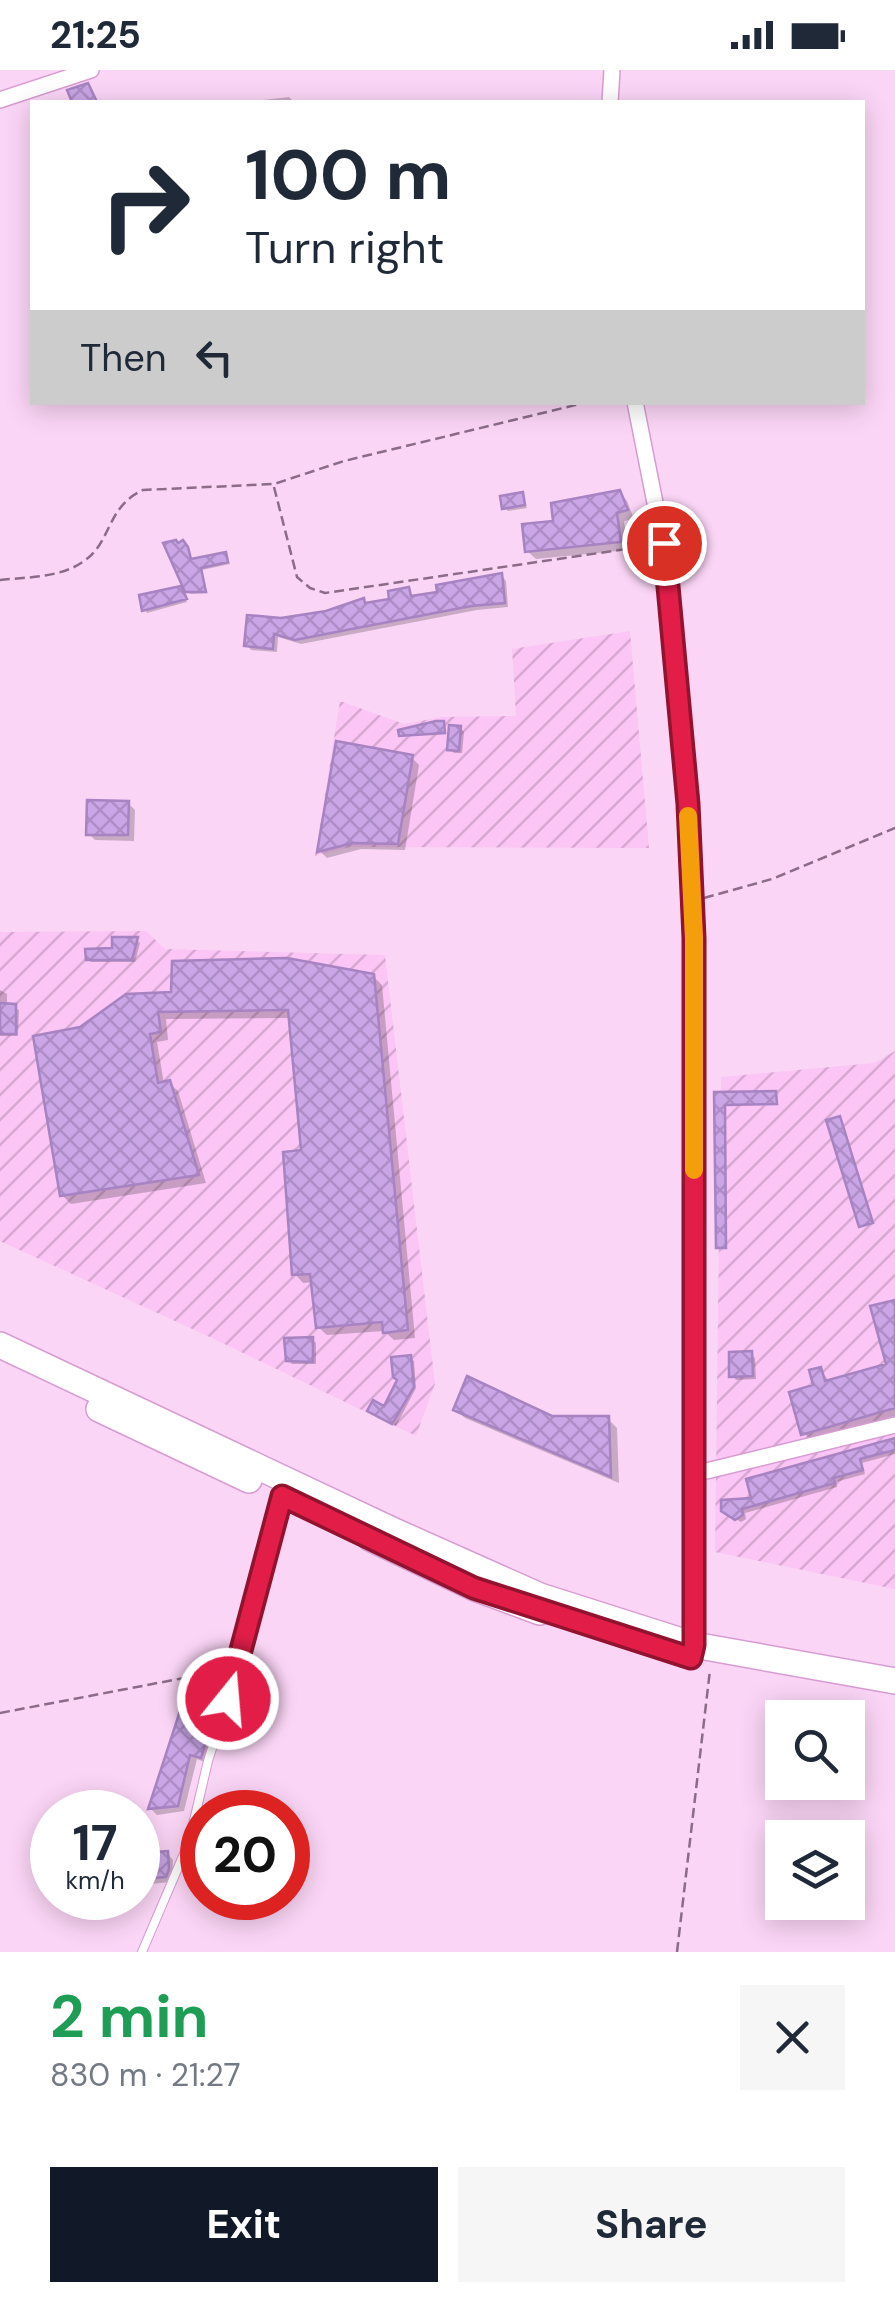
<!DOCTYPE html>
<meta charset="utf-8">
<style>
body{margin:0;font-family:"DM Sans",sans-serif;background:#f6f6f7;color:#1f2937;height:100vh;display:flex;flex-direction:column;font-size:38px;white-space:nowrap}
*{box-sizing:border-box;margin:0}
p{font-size:32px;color:#747a83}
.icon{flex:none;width:55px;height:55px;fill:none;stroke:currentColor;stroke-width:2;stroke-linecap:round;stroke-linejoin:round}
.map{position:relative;height:1882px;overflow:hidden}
.details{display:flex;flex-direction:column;background:#fff;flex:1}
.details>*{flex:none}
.top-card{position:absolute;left:30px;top:30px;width:835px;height:305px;border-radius:0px;box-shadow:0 5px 25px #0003;background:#fff;color:#1f2937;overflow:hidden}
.fabs{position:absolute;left:765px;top:1630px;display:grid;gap:20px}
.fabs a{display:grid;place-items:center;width:100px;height:100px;border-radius:0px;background:#fff;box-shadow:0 5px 25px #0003;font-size:50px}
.speed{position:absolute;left:30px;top:1720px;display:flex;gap:20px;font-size:50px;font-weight:700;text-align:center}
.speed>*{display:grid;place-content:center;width:130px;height:130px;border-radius:50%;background:#fff;box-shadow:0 5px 25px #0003;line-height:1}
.speed small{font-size:25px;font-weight:400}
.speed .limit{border:15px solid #d22;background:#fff;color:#111}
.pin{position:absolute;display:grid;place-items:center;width:85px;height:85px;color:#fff;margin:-42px;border:5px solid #fff;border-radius:50%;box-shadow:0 2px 10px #0007}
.me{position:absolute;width:110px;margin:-55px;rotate:17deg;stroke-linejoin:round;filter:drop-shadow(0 0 8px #0008)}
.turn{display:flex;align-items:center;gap:35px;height:210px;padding:0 50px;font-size:45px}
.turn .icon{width:130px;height:130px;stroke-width:2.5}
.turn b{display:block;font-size:70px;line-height:85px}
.then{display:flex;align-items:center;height:95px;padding:0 50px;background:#0003;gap:20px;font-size:38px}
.round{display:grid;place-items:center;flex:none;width:105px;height:105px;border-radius:0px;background:#f6f6f7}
.head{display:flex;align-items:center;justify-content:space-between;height:170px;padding:0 50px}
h1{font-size:60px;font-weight:700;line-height:75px;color:#1e9e55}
.action{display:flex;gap:20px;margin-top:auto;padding:20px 50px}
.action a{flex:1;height:115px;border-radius:0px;background:#111827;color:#fff;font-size:40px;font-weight:700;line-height:115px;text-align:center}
.action a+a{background:#f6f6f7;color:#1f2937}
.status{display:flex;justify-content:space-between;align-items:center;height:70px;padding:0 50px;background:#fff;direction:ltr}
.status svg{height:28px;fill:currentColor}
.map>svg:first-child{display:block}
.industrial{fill:url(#industrial-furrows)}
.shadow{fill:#0003}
.building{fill:url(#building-cross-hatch);stroke:#a783c2;stroke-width:2.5}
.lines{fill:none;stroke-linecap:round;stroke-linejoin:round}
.service-casing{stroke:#d79cd1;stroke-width:10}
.minor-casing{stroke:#d79cd1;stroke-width:18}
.trunk-casing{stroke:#d79cd1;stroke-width:28}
.path{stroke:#8a6c87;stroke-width:2.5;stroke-dasharray:10 5;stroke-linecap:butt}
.service{stroke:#fff;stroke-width:8}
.minor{stroke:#fff;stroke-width:15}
.trunk{stroke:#fff;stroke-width:25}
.route-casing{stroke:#92132f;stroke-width:25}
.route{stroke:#e11d48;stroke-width:18}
.slow{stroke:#f59e0b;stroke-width:18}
</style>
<div class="status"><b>21:25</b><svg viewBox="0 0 49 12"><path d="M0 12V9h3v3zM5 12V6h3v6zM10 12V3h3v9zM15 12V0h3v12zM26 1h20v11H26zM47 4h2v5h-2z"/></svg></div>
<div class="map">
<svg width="895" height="1882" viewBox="0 0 895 1882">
<defs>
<pattern id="industrial-furrows" width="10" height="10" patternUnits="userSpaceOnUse" patternTransform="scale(2.5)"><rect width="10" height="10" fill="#fbc5f5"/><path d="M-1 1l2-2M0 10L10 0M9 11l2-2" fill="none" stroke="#d7a8d1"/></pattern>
<pattern id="building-cross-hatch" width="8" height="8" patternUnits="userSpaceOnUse" patternTransform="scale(2.5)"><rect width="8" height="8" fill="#cba6e7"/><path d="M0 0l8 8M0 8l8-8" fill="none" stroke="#ae8dc6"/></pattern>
</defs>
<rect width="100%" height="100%" fill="#fbd5f6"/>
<path class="industrial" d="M630,561L649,778L350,777L315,786L340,631L404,654L442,647L516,646L512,579Z
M146,861L165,879L385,885L435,1314L416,1366L212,1268L0,1171V862Z
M895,981V1519L715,1482L721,1007L874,993Z"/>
<path class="shadow" d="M289,27L294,32H244Z
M619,422L627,431L634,449L624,451L628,480L536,489L527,481L556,454Z
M522,425L527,438L508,441L504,437Z
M226,485L230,494L202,500L207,523L190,524L188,521L192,492Z
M502,506L506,511L508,537L477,540L301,574L278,567L277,582L251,580L247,575L281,550L326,543L363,531L368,535L392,531L408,520L414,528Z
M183,522L187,532L147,543L145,540Z
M460,658L464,662L462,683H454L450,679Z
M412,688L419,695L405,780L361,779L327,788L320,781Z
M128,733L135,740L134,771L95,770L89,764Z
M137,870L140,873L135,892H91L88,889Z
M373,906L382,915L415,1268L394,1270L384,1261L327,1265L318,1257L314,1212L303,1213L295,1204L304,1082L292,948L166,949L168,970L157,972L164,1014L169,1013L178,1021L206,1113L71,1134L62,1125L81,959L127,926Z
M0,920L7,924V936L19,940L18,966H0Z
M895,1232V1348L812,1372L804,1363L821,1300L830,1313L890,1296Z
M312,1269L316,1273V1294H292L288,1290Z
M751,1284L755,1288L756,1309L736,1310L732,1306Z
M410,1287L414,1291L416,1318L396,1356L370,1341L385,1339Z
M456,1340L551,1349H608L617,1358L619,1413L465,1348Z
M895,1371V1384L862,1393L865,1404L836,1412L837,1417L745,1443L746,1449L741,1452L729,1445L754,1430Z
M211,1655L217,1662L207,1693L197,1689L184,1741L157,1745L151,1739Z
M167,1783L173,1790L172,1812L138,1815V1786Z"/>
<path class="building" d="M88,13L97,32H72L67,20Z
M620,420L628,440L617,443L621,472L525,482L522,454L553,451L551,433Z
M523,422L525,435L502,439L500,426Z
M176,470L178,473L183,470L188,477L191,489L226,482L228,492L201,498L206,522H185L163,473Z
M502,503L505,533L471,536L295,570L274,564L273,579L244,576L247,545L281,548L326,541L364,528L365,533L389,529L388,521L409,517L411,526L437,522L436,515Z
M181,516L187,529L142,541L139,525Z
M436,651H444L445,663L399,666L398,660Z
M449,655L461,656L459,681L447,680Z
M336,671L413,685L398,774L353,773L317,782Z
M87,730L129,731L128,765H86Z
M112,867H138L132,890H86L85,879L112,878Z
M287,888L374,904L408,1260L383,1263L382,1252L316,1258L310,1204L292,1205L283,1082L301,1080L288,940L158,942L161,962L150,964L158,1013L170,1010L199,1105L60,1126L33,966L80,957L126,924L171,922L172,891Z
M0,933L16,934V964H0Z
M776,1021L777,1034L725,1035L726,1178H716L714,1022Z
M840,1046L873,1153L859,1157L826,1050Z
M895,1230V1338L801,1365L789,1322L813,1315L809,1300L821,1297L825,1311L886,1294L870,1236Z
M313,1267V1292L286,1291L284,1268Z
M752,1281L753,1306L729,1307V1282Z
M411,1285L414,1317L392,1354L367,1341L373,1330L384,1336L397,1310L393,1307L391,1287Z
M467,1306L552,1346H609L611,1407L453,1340Z
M895,1368V1380L860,1389L863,1400L833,1408L835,1413L742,1439L743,1445L735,1450L721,1441V1430L751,1428L746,1409Z
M180,1641L212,1653L201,1688L190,1685L178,1736L148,1739Z
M168,1781L169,1799L166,1807L138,1809V1783Z"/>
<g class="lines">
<g class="service-casing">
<path id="service" d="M142,1882L189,1772L208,1691L238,1597L282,1426"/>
</g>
<g class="minor-casing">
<path id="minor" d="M0,30L91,0
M610,32L612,0
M635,332L663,473L688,733L693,868L694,1575L691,1588
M694,1404L895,1355"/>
</g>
<g class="trunk-casing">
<path id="trunk" d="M0,1275L392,1460L540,1526L694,1575L895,1611
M99,1339L249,1410
M370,1468L475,1518L540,1542"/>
</g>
<path class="path" d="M274,417L297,507L310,518L325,523L647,476
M0,510C27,507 61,508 84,491C112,472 106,437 143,420L274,414L344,391L588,332
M704,828L772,809L895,758
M0,1643L226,1600
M677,1882L710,1600"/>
<use href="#service" class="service"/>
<use href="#minor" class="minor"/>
<use href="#trunk" class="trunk"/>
</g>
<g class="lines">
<g class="route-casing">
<path id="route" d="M228,1629L282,1426L474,1518L691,1588L694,1575V868L688,734L664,473"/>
</g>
<use href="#route" class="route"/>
<path class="slow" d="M688,746L694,868V1100"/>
</g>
</svg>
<div class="fabs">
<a><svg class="icon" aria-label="search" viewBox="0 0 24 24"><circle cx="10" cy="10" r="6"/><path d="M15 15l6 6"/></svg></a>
<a><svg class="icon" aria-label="layers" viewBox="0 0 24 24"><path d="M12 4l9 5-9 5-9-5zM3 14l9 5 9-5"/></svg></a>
</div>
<div class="speed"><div>17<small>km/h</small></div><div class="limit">20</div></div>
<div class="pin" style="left:664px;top:473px;background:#d93025"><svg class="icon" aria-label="arrive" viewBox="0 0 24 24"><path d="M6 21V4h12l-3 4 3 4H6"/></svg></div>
<svg class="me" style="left:228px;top:1629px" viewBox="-20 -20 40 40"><circle r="17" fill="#e11d48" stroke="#fff" stroke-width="3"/><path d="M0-11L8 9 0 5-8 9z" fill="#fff"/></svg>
<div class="top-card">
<div class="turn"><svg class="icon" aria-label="right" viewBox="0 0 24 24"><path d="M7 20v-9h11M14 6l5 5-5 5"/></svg><div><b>100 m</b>Turn right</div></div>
<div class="then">Then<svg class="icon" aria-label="left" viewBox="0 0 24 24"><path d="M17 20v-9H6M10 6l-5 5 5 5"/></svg></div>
</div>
</div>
<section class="details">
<div class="head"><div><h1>2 min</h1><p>830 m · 21:27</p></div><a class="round"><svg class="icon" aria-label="close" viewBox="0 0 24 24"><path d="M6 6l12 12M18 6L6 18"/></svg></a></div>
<div class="action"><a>Exit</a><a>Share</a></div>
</section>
